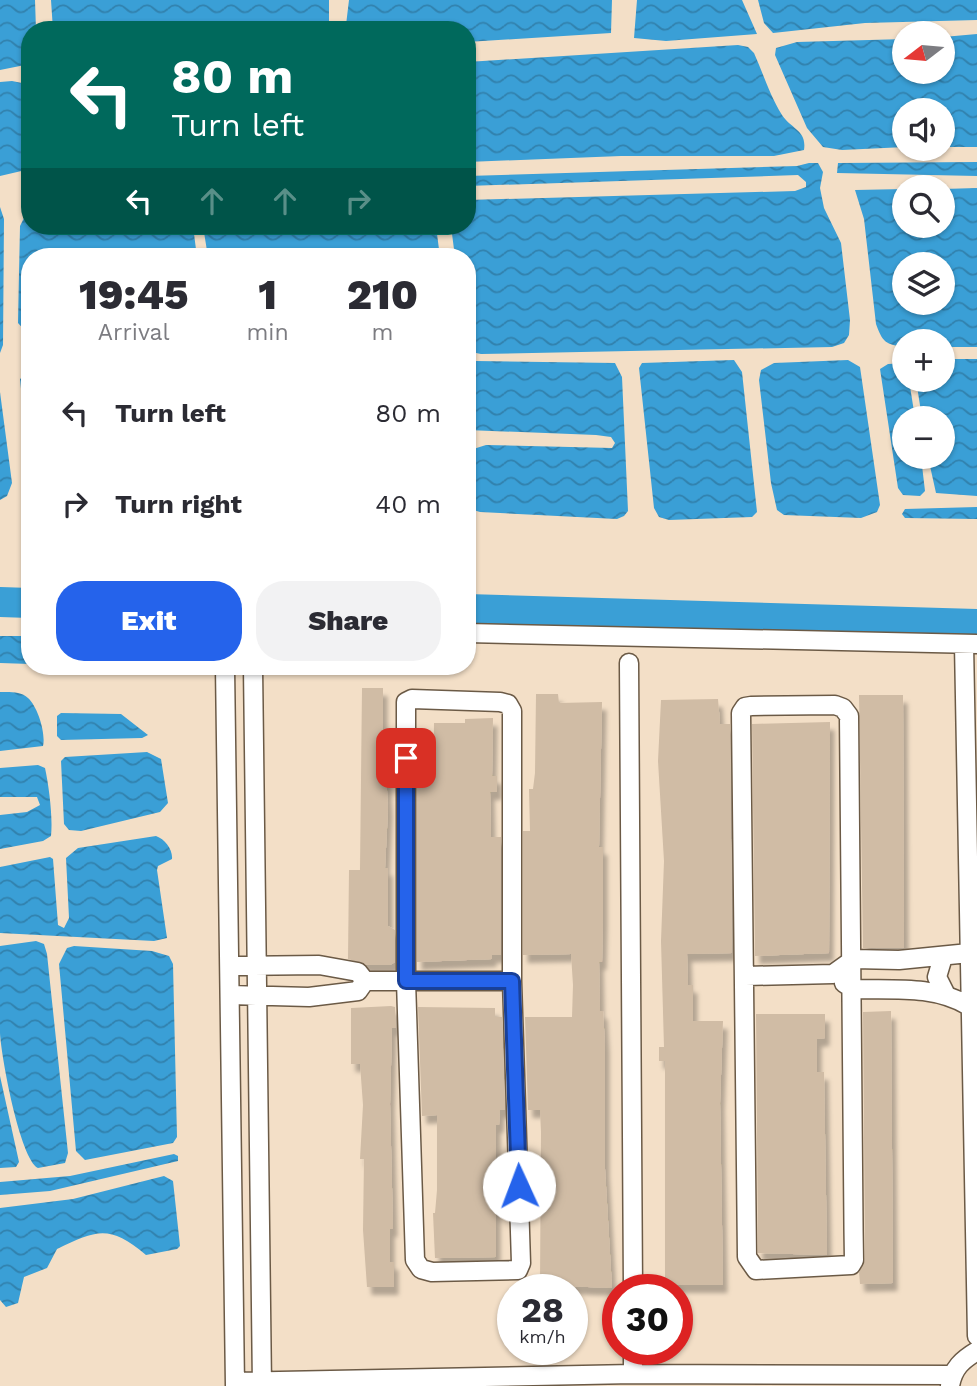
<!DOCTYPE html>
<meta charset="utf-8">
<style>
body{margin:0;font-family:"Work Sans",sans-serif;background:#f2f2f3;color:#2b2b33;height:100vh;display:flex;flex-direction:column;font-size:26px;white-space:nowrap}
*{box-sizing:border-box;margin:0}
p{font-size:23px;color:#7c7c81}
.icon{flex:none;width:38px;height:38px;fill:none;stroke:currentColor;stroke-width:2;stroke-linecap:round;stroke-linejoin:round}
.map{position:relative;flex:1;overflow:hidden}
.sheet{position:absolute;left:21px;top:248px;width:455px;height:427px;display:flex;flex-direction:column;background:#fff;border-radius:28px;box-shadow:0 2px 5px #0004}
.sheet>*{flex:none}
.guide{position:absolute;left:21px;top:21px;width:455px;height:214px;border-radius:28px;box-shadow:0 2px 5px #0004;background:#00695c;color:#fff;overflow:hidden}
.needle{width:46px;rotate:254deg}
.fabs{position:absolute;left:892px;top:21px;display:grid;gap:14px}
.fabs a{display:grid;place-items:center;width:63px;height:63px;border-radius:50%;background:#fff;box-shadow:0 2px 5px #0004;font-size:35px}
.speed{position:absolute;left:497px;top:1274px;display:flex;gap:14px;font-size:35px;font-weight:700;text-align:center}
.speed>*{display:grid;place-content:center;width:91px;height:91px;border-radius:50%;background:#fff;box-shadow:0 2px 5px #0004;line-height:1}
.speed small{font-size:18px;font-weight:400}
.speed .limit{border:10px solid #d22;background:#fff;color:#111}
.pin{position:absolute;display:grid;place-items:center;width:60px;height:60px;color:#fff;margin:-30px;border-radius:14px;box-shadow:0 4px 10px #0006}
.me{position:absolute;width:77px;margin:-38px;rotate:358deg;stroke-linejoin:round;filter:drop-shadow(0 0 5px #0008)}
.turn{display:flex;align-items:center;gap:24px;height:147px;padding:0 35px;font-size:32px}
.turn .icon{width:91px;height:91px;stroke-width:2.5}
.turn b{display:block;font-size:49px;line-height:60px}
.lanes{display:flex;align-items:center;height:66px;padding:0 35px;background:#0003;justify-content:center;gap:35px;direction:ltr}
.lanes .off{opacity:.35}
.eta{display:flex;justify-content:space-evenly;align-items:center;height:119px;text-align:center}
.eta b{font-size:42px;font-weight:800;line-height:49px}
.button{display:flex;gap:14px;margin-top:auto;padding:14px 35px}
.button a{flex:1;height:80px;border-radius:28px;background:#2563eb;color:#fff;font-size:28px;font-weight:800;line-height:80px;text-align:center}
.button a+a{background:#f2f2f3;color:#2b2b33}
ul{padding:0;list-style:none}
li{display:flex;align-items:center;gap:21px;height:91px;padding:0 35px}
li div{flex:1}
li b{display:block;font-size:26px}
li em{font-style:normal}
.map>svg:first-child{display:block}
.water{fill:url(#water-waves);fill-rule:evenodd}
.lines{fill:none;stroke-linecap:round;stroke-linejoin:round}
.river{stroke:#3a9fd6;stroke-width:30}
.building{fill:#d0bca5;filter:url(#shadow)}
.street-casing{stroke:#6b5a46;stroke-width:21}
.street{stroke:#fff;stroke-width:18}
.route-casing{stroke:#184099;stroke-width:18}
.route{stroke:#2563eb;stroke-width:12}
</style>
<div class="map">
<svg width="977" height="1386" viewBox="0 0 977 1386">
<defs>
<pattern id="water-waves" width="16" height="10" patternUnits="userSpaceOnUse" patternTransform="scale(1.75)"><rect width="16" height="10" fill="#3a9fd6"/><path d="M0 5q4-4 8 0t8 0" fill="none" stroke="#3181ad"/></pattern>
<filter id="shadow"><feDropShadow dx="4.5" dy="8" stdDeviation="2" flood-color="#0004"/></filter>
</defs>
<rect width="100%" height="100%" fill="#f3dfc7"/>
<path class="water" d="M0,0H35L36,30H30V64L0,70Z
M51,0H329V28L53,30Z
M349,0H612L611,33L467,42V30H349L346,25Z
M637,0H742L757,34L666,41L634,38Z
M758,0H977V20L865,23L773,33L764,23Z
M977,34V147H943V110H905V147L842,150L823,147L807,128L775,55L776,48L797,42L905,39V72H943V37Z
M738,45L748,47L754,53C763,73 770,96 782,115C791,129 807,130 804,150L774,156H621L467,162V62Z
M12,81L27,84L30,91V169L0,176V82Z
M977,162V176L837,173L838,163Z
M809,163H818L823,172L820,188L824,208L841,243L850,320L849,335L844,343L832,347L481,354L471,352L467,345V257H455L451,226H467V200L795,191L806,187V182L798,175L467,186V176L797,166Z
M977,188V347H943V341H905V346C886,346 882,341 876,324L864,219L855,190L905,189V226H943V189ZM905,264H943V303H905Z
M30,206V226H193L197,257H30V358L26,357L28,334L18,323L20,226Z
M0,207L4,219L3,345L0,353Z
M203,226H436L440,257H208Z
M943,359H977V496L936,493L928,457H943V418H922L916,380H943Z
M734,360L742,372L757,512L752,517L669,520L659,517L654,508L639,368L642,363Z
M848,360L860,367L880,505L877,512L861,518L784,515L777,510L771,483L759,380L761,370L774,363Z
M476,361L615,363L622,377L628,511L624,516L617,519L480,512L470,509L467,451L486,445L612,448L615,443L611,437L596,435L467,430V364Z
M905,363V380H909L915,418H905V457H921L925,491L920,496L903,495L898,488L880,369L888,364Z
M30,371V413L23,408L20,379Z
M0,392L12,483L7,496L0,500Z
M977,507V519L905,518L902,514L905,509Z
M0,636H30V664L0,663Z
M0,692C9,692 21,691 28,698C38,707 46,734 43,746L0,751Z
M61,713L121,714L148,735L142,738L61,740L57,736V716Z
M147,752L161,759L168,803L160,812L81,831L69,830L64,824L61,761L65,757Z
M38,765L45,768C49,786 53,818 51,836L43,841L0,849V815L27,812L40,805L37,797H0V768Z
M156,836C165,839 173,850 172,859L158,866L157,870L167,938L154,941L0,933V867L50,857L53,859L58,925L64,928L69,918L66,858L78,848Z
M36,941L44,944L47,954L68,1153L65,1163L38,1168C20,1159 1,1056 0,1033C0,1005 0,975 0,946Z
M74,946L152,951L169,956L173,964L177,1137L173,1143L85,1160L76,1151L59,964L67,948Z
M0,1076L19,1162L16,1167L0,1168Z
M174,1154L178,1156V1161L50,1191L0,1195V1182L70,1176Z
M164,1176L173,1181L180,1246L177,1249L146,1255C109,1224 97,1230 57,1249L47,1268L24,1277L18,1303L6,1307L0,1300V1208L73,1199Z"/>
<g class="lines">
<path class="river" d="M0,602L30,603
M467,609L977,624"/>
</g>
<path class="building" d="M362,688H383V752H385L388,809L385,868H388V926L395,930V962L390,965H367L348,959L349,870H360Z
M536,694H558L559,703L602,702L599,847H603V920L602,962H599L600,1011H603L605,1045V1169L612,1288L540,1285L541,1132L540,1110H528L525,1017H572L573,985L571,954L523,955V831H530L529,789H533L535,773Z
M859,695H903L904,948H863Z
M718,699L720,724H730L732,953L687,954L688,985H693V1021H723L720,1103L723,1285H665V1061H659V1047H664L661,941L664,861L658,761L661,700Z
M493,718L492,776H497V792H490L491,837H501V955H492V959L417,962V780L433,779L434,723H465V719Z
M830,722L829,953L755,956L752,724Z
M391,1006L395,1007L396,1028H392L390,1104L393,1229H390V1262H394V1287H367L363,1230L364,1159H360L363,1105L360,1064H351V1008Z
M418,1007L495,1008V1017H502L505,1110H500L499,1125H496V1257L435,1258L433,1213H435L437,1190V1115L422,1116Z
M891,1011L893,1283L860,1284L859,1272L865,1260L863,1012Z
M756,1014H825V1038L817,1039V1072H824L827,1255L758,1253Z"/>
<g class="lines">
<g class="street-casing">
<path id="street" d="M467,633L977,644
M964,644L977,1336
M629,663L633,1290
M225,667L235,1386
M253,667L262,1386
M412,699L500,702L508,704L512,711V981L521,1263L518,1270L432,1272L421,1269L415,1260L406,981V702Z
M835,705L843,708L849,716C852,898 851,1079 854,1260L851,1265L756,1270L747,1257L741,713L745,707L751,706Z
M943,957L937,977L945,993
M230,966L319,965L358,972L365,981H512
M746,976L833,974L854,959L899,960L969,953
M844,983L853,989C893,990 934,985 969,1006
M231,995L309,997L358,991L365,981
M633,1349V1374
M235,1382L633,1374L952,1375
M950,1386C953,1368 962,1360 977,1351"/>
</g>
<use href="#street" class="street"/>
</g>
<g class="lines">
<g class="route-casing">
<path id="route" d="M406,758V981H512L519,1186"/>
</g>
<use href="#route" class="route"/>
</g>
</svg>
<div class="fabs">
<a><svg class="needle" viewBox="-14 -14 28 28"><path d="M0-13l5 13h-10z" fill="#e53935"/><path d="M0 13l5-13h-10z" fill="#7c7c81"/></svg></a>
<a><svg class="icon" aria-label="sound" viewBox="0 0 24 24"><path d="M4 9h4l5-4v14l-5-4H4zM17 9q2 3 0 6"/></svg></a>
<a><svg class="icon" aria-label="search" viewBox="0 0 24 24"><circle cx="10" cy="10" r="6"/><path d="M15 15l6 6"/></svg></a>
<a><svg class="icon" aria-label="layers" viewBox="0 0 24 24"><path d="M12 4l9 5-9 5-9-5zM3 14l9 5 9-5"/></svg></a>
<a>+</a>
<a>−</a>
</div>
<div class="speed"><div>28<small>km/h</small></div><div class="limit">30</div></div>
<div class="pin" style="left:406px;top:758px;background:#d93025"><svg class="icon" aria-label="arrive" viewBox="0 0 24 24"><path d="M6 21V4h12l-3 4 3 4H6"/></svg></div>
<svg class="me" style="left:519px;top:1186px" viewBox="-20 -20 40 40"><circle r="19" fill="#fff"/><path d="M0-13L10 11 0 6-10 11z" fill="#2563eb"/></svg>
<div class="guide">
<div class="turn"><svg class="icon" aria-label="left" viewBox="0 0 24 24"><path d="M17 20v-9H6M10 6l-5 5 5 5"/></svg><div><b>80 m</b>Turn left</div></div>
<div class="lanes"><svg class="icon" aria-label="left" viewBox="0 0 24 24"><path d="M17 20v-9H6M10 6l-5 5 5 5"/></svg><svg class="icon off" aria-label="ahead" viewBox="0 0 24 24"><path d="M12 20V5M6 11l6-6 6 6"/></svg><svg class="icon off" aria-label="ahead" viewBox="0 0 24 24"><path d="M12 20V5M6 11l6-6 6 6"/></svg><svg class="icon off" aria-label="right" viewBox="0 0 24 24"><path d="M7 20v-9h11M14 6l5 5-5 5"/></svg></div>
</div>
<section class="sheet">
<div class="eta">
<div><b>19:45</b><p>Arrival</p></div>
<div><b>1</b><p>min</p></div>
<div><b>210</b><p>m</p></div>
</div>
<ul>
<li><svg class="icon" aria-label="left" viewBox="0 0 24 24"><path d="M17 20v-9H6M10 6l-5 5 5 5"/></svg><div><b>Turn left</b></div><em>80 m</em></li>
<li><svg class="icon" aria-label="right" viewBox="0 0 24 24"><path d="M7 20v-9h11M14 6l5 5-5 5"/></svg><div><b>Turn right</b></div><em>40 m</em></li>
</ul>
<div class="button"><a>Exit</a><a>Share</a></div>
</section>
</div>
